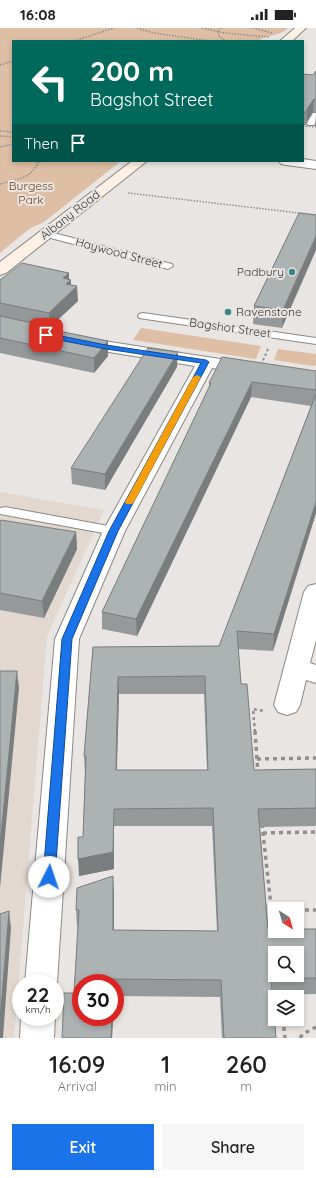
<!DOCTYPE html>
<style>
body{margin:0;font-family:Quicksand,sans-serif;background:#f6f6f6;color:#222;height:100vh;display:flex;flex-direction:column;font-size:15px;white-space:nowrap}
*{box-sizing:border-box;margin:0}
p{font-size:13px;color:#767676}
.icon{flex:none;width:22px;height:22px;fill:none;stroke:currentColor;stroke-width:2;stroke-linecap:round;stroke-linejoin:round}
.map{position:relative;height:1010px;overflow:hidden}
.panel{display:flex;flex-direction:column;background:#fff;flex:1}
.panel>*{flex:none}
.guide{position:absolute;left:12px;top:12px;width:292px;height:122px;border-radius:0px;box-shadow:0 2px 6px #0003;background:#00695c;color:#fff;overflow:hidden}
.needle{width:26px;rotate:143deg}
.controls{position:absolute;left:268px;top:874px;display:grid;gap:8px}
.controls a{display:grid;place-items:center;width:36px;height:36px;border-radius:0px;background:#fff;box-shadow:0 2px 6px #0003;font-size:20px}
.speed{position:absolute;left:12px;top:946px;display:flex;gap:8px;font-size:20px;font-weight:700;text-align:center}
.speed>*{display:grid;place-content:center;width:52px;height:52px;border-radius:50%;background:#fff;box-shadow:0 2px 6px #0003;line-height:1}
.speed small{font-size:10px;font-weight:400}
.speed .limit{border:6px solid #d22;background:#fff;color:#111}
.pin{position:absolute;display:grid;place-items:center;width:34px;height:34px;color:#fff;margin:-17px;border-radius:8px;box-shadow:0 2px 6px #0006}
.me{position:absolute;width:44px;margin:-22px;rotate:4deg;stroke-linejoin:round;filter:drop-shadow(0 0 3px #0008)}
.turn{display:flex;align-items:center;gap:14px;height:84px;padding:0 12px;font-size:18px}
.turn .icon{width:52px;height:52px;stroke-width:2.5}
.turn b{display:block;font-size:28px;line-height:34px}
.then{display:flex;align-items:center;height:38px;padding:0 12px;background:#0003;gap:8px;font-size:15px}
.eta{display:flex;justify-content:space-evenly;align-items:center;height:68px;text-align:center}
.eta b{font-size:24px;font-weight:600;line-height:28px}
.button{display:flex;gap:8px;margin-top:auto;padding:8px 12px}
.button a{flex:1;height:46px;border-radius:0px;background:#1a73e8;color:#fff;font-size:16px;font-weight:600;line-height:46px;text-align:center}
.button a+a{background:#f6f6f6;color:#222}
.status{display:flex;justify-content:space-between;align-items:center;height:28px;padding:0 20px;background:#fff;direction:ltr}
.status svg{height:11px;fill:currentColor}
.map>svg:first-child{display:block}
.built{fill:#e2d8d0}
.green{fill:#debfa5}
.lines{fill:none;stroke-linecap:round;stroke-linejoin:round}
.service-casing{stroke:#8b8885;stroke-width:2}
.minor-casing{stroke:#8b8885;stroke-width:2}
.tertiary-casing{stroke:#8b8885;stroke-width:2}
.secondary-casing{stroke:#8b8885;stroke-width:2}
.path-far3{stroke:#918e8c;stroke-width:1.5;stroke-dasharray:1.5 1.5;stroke-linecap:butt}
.path-far2{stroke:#918e8c;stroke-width:2;stroke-dasharray:2.5 2.5;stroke-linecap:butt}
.path-far1{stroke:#918e8c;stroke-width:2.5;stroke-dasharray:3 3;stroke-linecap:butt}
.path{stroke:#918e8c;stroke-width:3.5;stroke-dasharray:4 4;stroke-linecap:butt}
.service{fill:#fff;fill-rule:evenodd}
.minor{fill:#fff;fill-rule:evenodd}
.tertiary{fill:#fff;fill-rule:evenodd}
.secondary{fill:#fdf0e4;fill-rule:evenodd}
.path-bridge{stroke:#918e8c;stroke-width:1.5;stroke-dasharray:1.5 1.5;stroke-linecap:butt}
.wall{fill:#959999;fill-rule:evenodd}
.shaded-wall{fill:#797d7d}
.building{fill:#adb2b2;stroke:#797d7d;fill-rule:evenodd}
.route{fill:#1a73e8;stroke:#114b97}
.slow{fill:#f59e0b}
.poi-dot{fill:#3e858c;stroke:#e9e5e2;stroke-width:1.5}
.labels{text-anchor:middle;stroke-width:4;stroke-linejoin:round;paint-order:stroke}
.far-park-label{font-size:12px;fill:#744617;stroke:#e9e5e2}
.far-street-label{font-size:12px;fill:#3b3938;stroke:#e9e5e2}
.far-poi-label{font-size:12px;fill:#3b3938;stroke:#e9e5e2;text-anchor:end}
</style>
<div class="status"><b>16:08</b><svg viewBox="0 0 49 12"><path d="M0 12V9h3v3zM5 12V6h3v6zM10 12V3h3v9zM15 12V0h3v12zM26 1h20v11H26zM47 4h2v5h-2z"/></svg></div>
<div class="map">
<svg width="316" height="1010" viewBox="0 0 316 1010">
<rect width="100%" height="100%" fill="#e9e5e2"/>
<path class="built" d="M0,464L104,482L47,608L14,1010H0Z"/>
<path class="green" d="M0,0H288C280,9 267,6 258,13H13V133H121L44,194L29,201L0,225Z
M141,300L261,318L256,331L133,312Z
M278,321L316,326V337L313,338L274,332Z"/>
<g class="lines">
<g class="service-casing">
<path id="service" d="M313,85H316V93L314,97H308L307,95Z
M46,203L172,236L173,238L168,241L43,208L41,206L43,204Z
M143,285L316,310V316L139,290L138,288L139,286Z
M5,479L114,499L119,500L121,503L119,506L114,507L0,486V480Z"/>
</g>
<g class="minor-casing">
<path id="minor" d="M78,309L220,331L226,332L229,336L226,340L220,341L212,340L125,503L79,611L57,955L55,960V955H25L55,611L103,503L195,338L72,318L69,314L72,310Z
M316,556V612L310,635L316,637V655L306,652L300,677L296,684L287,687L278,684L274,677L304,564L308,558Z
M21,989H55L54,1010H20Z"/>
</g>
<g class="tertiary-casing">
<path id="tertiary" d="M303,131L316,133V141L286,137L281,136L279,133H303Z"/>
</g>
<g class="secondary-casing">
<path id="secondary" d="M295,0H306L292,13H280Z
M132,133H147L6,245L0,247V234Z"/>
</g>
<path class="path-far3" d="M137,0L154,5L210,13
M202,0L225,5L269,9
M221,0L218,3V7L225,13
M253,0L272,5
M74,13L114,0
M0,37L13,33
M0,103L13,104
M0,108L13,109
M0,119L13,116
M0,156C17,152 32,150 39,133
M128,165L316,187"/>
<path class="path-far2" d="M261,337L268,321"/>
<path class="path-far1" d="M255,704L253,681L264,683"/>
<path class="path" d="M255,703L258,746
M257,731L316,730
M262,796L274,905
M263,805L316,804
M297,882H316
M283,991L285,1010
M300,1010L303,1006L316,999"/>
<use href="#service" class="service"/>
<use href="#minor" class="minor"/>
<use href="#tertiary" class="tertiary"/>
<use href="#secondary" class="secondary"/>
<path class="path-bridge" d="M303,98L316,99"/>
</g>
<path class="wall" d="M316,43V84H313L307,93L306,97H303V46L313,47Z
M316,85V98H315Z
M299,185L282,300L253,296L254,278Z
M0,252H71V257L78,273L50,299L37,297V299L108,313V328L94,345L0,325Z
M177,339L105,462L72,456L71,440Z
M316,343V485L273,623L238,621L241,656L254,742L316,741V798L260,799L268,901H316V966L273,967L276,1010H222L220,969L115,968V955H81L113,989L112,1010H62L74,965L78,899H77L76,882L114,865V902L217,903L212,798H114V841L79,848L83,809L85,746L84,728L93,619L219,618L311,378L251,369L137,608L102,601V584L209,360V355ZM119,666H204L207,742H117Z
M0,493L76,504L77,521L44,590L0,582Z"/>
<path class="shaded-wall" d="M314,71L313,84L307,93V81Z
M316,208V222L282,300L283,282Z
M69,245V253L71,252V264L77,258L78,273L50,299L49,285L63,250Z
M108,313V328L94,345V330Z
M178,324L177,339L105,462V446Z
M252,354L251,369L137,608L136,591Z
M316,474V485L273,623L274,606Z
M76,504L77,521L44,590L42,573Z
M17,643L19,660L0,860V817Z
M118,649L119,666L116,760V742Z
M114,781V841L79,848L78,831Z
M113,848L114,865V919L113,902Z
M9,883L11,900L3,1010H0V992Z
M112,989H113L112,1010H111Z"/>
<path class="building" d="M316,43V71H314L307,81V84H303V46L313,47Z
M299,185L316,187V208L283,282L254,278Z
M22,235L69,245L63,250L71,252L66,256L77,258L49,285L0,275V252Z
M0,288L37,296L34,298L108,313L94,330L0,310Z
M148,320L178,324L105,446L71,440Z
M222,329L316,343V362L252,354L136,591L102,584L211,355H209Z
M316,366V474L274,606L237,603L241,656H247L254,742L316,741V780L258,781L268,901H275V903H297V901H316V950L271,951L276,1010H224L221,952L112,951V955H81V989H112L111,1010H62L64,965H74L79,882H76L77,860L113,848V902L218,903L213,780L114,781L113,824L78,831V809H83L86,728H84L93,619L219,618ZM205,648L208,742H116L118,649ZM275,925H297V947H275Z
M1,492L76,504L42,573L0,565V493Z
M0,643H17L0,817Z
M9,883L0,992V886Z"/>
<path class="route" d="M46,305L106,317L206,332L209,334L118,503L72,611L55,849L53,853L49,854L45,853L43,849L62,611L109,503L201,335L106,321L43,309L42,307Z"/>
<path class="slow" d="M197,347L201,349L134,474L132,476H126L125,474L193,349Z"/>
<g class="poi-dot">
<circle cx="292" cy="244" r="4"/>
<circle cx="228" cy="284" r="4"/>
</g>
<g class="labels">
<g class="far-park-label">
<text x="31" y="162">Burgess<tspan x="31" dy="14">Park</tspan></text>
</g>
<g class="far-street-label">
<text transform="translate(70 187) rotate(-38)" y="4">Albany Road</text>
<text transform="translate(119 225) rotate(15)" y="4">Haywood Street</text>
<text transform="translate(230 300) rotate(8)" y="4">Bagshot Street</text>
</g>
<g class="far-poi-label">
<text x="284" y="248">Padbury</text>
<text x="236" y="288" text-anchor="start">Ravenstone</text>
</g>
</g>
</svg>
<div class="controls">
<a><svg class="needle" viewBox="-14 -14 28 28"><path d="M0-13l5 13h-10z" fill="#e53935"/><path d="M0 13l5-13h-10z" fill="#767676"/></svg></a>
<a><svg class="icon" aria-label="search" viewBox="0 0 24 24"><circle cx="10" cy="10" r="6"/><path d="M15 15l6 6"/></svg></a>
<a><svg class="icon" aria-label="layers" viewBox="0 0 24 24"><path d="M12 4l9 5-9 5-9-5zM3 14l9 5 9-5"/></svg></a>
</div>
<div class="speed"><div>22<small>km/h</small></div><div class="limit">30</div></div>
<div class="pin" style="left:46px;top:307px;background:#d93025"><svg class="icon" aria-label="arrive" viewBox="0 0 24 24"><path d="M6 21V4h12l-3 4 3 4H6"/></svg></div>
<svg class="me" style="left:49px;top:849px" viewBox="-20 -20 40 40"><circle r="19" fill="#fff"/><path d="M0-13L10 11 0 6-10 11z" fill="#1a73e8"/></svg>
<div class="guide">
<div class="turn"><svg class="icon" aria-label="left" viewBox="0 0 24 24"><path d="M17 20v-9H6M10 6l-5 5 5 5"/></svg><div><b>200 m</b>Bagshot Street</div></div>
<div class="then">Then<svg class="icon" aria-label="arrive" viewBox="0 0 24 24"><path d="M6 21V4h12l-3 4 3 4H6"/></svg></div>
</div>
</div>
<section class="panel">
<div class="eta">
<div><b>16:09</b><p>Arrival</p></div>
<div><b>1</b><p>min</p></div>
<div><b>260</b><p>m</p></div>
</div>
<div class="button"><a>Exit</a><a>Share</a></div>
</section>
